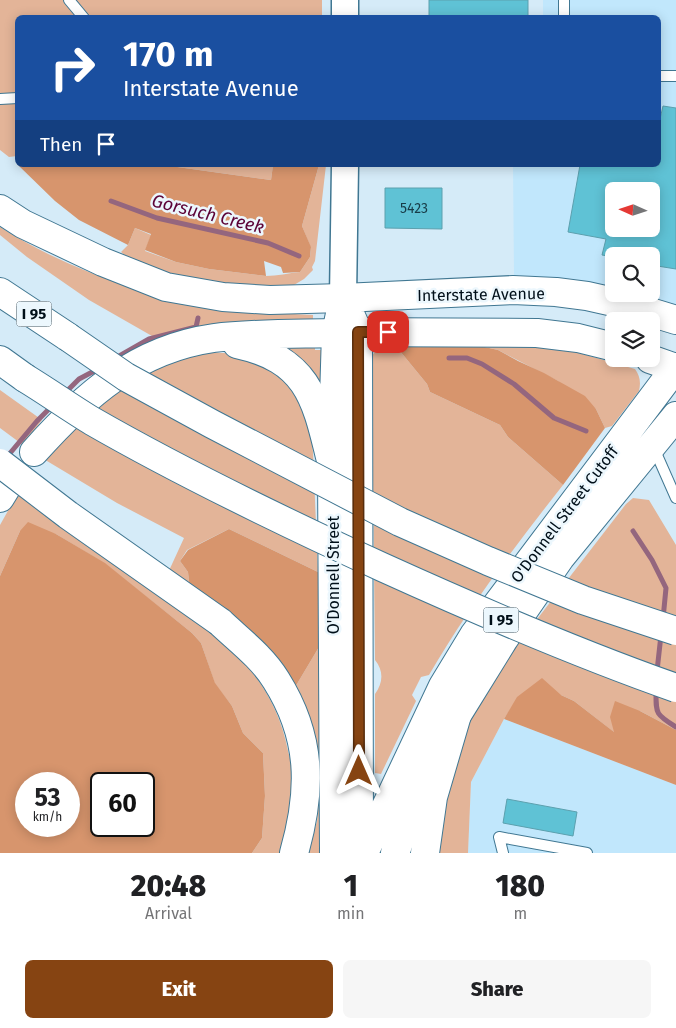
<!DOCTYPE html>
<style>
body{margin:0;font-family:"Fira Sans",sans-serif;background:#f6f6f6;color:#202124;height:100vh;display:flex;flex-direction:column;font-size:19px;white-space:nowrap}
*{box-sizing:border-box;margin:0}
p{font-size:16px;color:#757577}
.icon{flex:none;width:28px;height:28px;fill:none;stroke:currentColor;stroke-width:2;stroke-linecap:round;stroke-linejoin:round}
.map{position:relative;height:853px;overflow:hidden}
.details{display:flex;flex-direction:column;background:#fff;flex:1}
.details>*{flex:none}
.guide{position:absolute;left:15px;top:15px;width:646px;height:152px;border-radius:8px;box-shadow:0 2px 12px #0003;background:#1a4fa0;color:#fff;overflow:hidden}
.needle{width:32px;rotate:273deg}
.buttons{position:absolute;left:605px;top:182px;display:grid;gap:10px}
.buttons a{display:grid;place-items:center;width:55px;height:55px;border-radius:8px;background:#fff;box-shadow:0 2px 12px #0003;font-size:25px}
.speed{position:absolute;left:15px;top:772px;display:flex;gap:10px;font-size:25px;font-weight:700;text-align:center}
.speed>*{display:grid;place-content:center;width:65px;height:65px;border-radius:50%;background:#fff;box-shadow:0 2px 12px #0003;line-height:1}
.speed small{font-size:12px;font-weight:400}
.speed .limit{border:2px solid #111;border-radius:8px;background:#fff;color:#111}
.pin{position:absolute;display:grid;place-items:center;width:42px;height:42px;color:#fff;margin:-21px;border-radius:10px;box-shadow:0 2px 8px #0006}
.me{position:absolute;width:55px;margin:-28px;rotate:0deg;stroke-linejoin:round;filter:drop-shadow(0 0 4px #0008)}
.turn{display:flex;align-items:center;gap:18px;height:105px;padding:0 25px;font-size:22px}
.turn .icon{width:65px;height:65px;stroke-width:2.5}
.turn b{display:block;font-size:35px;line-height:42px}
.then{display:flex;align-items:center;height:48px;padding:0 25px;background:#0003;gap:10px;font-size:19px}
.eta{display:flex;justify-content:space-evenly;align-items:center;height:85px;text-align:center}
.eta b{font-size:30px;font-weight:800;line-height:35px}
.cta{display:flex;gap:10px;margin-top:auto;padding:10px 25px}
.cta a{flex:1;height:58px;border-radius:8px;background:#864412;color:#fff;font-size:20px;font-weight:800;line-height:58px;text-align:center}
.cta a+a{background:#f6f6f6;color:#202124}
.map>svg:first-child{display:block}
.built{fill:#c1e7fc;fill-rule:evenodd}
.green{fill:#e3b498}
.forest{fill:#d7956d;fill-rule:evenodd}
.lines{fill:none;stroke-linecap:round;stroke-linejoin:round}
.stream{stroke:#94667e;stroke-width:5}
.building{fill:#5fc2d5;stroke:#5ca0ae;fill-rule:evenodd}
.service-casing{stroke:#407792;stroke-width:12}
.tertiary-casing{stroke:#407792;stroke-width:29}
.primary-casing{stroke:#407792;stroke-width:30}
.motorway-casing{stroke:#407792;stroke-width:30}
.service{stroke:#fff;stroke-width:10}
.tertiary{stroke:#fff;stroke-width:26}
.primary{stroke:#fff;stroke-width:28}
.motorway{stroke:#fff;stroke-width:28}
.motorway-bridge-casing{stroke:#407792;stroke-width:30;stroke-linecap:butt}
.motorway-bridge{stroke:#fff;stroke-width:28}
.route-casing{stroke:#572c0c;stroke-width:12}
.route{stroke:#864412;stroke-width:9}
.labels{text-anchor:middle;stroke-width:5;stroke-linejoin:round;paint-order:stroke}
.number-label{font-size:14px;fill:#183c48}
.shield{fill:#ecf7fd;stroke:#47555d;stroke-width:1}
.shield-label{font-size:15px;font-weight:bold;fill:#000f19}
.street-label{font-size:16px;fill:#000f19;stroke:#ecf7fd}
.water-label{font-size:18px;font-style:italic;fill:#5c0337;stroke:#ecf7fd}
</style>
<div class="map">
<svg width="676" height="853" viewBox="0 0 676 853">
<rect width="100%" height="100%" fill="#d5ebf8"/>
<path class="built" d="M543,0H676V306L631,294H651V256H614V289L575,279L514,275L513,165H659V18L543,17ZM614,191H651V229H614Z
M504,719L676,785V853H468L471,782Z"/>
<path class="green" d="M0,0H322V17L18,18L17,156L9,157L0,150Z
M163,165H273L271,180Z
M319,165H326L315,261L312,267L313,270L304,279L289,288L191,281L129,259L121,252L128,245L135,228L151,235L145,251L176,262L209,269L266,276C277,276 289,273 300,272L310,257L311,248L302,226Z
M0,227C68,270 146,297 225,308C254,312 284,313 313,315V324L159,340L89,300L27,257L0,235Z
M388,344L395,345L427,384L430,392L500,425L508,437L563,485C515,546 468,608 429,675L421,677L412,695L416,701L381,774L375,773V694C383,683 384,671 375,660L373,480H371V357L375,352Z
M476,345H521L576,352L635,369C640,376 641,382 639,391L612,426L605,428L596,409L558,381L498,350Z
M315,346V350H321V394L279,347Z
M208,352L240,354L265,363L299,394L310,428L313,452L318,572L229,529L187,550L180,561L188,572L190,590L167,575L184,538L117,503L42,458L109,395L145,374L191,355Z
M0,390L42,420L23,445L0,428Z
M18,493L220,636V642C256,667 280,708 288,751C290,758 292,766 293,773C294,801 288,827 280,853H252L262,838L265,796L263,753L243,733L232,706L215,684L201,643L192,633L104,563L56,534L20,531L0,576V525Z
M633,498L649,500L676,545V730L640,711L615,733L574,701L561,695L519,696L504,719L471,782L468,853H430L459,738L511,653L626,504Z
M319,647L323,853H308L317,821L321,781L316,751L294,689Z"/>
<path class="forest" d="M18,165H163L271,180L273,165H319L302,226L311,247L310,257L300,272L283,273L281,267L264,261L266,276L209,269L176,262L145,250L151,234L135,228L128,245L79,220L55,201Z
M395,345H476L498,350L518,361L544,373L585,396L596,409L605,428L563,485L508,437L500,425L430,392L427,384Z
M28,522L56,534L105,563L192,633L201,643L215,683L232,706L243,733L263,753L265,796L262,838L252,853H0V576L20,531ZM26,784H69V826H26ZM101,784H144V826H101Z
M229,529L318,572L319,647L294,689L190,590L188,572L180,561L188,550Z
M542,678L561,695L574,701L614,732L610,717L615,701L640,711L676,730V785L504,719L517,697Z"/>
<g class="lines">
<path class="stream" d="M111,201L157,218L268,243L299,256
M449,358H467L482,364L514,384L554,418L586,431
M114,359L149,339L196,327L198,318
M65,393L79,379L98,369
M6,458L37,421L52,406
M633,531L652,560L666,588L663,619
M657,671L661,635
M656,690C656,714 655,714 676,727"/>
</g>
<path class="building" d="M429,0H528V18H429Z
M663,106L676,108V269L651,265V256L614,257L602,255L606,239L568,232L580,165H659V118L660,119ZM614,191H651V229H614Z
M385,188H442V229L385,228Z
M507,799L577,812L573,836L503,823Z"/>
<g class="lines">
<g class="service-casing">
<path id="service" d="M69,0L84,18
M564,18V0
M659,76H676
M0,99L18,98
M653,446L676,498
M503,853L499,837L587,853"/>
</g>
<g class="tertiary-casing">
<path id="tertiary" d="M345,18V0
M343,298L345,165"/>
</g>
<g class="primary-casing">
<path id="primary" d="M343,298L358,332L359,853
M343,298L513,290L556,292L587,296L627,305L676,320
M339,332L537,333L578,338L614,347
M650,359L676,368
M334,853L332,465L336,333L341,309
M364,853L443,686L474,635L676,367
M395,853L421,783L457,715L504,639L560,558L676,416"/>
</g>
<g class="motorway-casing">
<path id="motorway" d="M0,209L23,224L103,262L166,287L223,297L270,300L343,298
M0,292L68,337
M237,344C310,360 316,400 332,465
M0,360L25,378
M34,452C84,396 136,349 214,338C254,333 296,334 336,333
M0,498L8,485
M220,622C239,640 262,657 276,680C312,737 312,790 294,853
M425,853L433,797L457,715"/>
</g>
<use href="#service" class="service"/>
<use href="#tertiary" class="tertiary"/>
<use href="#primary" class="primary"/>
<use href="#motorway" class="motorway"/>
<g class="motorway-bridge-casing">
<path id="motorway-bridge" d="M68,337L126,377L212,424L400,522L488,561L583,600L676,631
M25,378C48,392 69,407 92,421C186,475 284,522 382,567C479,611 576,653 676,688
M0,463L68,515L220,622"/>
</g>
<use href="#motorway-bridge" class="motorway-bridge"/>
</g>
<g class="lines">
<g class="route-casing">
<path id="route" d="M359,771L358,332H388"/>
</g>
<use href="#route" class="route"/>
</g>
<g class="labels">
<g class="number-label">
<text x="414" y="213">5423</text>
</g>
<g class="shield">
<rect x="16.5" y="301.5" width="35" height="25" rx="4"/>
<rect x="483.5" y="607.5" width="35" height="25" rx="4"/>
</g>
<g class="shield-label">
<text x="34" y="319">I 95</text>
<text x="501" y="625">I 95</text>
</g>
<g class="street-label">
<text transform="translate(481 294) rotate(-1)" y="6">Interstate Avenue</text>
<text transform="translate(564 514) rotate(-53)" y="6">O'Donnell Street Cutoff</text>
<text transform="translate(333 575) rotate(-90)" y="6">O'Donnell Street</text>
</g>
<g class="water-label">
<text transform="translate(208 214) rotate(14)" y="6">Gorsuch Creek</text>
</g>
</g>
</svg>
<div class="buttons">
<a><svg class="needle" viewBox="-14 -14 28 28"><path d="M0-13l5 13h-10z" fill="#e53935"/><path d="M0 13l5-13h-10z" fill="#757577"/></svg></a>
<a><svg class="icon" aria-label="search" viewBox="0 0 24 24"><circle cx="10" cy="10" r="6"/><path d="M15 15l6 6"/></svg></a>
<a><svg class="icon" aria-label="layers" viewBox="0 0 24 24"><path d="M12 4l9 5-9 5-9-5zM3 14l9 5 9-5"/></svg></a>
</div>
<div class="speed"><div>53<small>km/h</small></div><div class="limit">60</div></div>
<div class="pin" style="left:388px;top:332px;background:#d93025"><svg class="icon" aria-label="arrive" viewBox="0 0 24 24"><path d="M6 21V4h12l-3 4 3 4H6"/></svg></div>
<svg class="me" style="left:359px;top:771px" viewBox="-20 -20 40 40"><path d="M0-17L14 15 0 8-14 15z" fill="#864412" stroke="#fff" stroke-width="4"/></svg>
<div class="guide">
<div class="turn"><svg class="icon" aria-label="right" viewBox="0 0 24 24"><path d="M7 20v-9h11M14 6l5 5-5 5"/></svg><div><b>170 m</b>Interstate Avenue</div></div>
<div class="then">Then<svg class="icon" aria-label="arrive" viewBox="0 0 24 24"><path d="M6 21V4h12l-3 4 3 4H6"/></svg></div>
</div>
</div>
<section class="details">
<div class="eta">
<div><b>20:48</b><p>Arrival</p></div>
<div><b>1</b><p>min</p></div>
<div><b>180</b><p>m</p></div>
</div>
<div class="cta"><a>Exit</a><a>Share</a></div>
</section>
